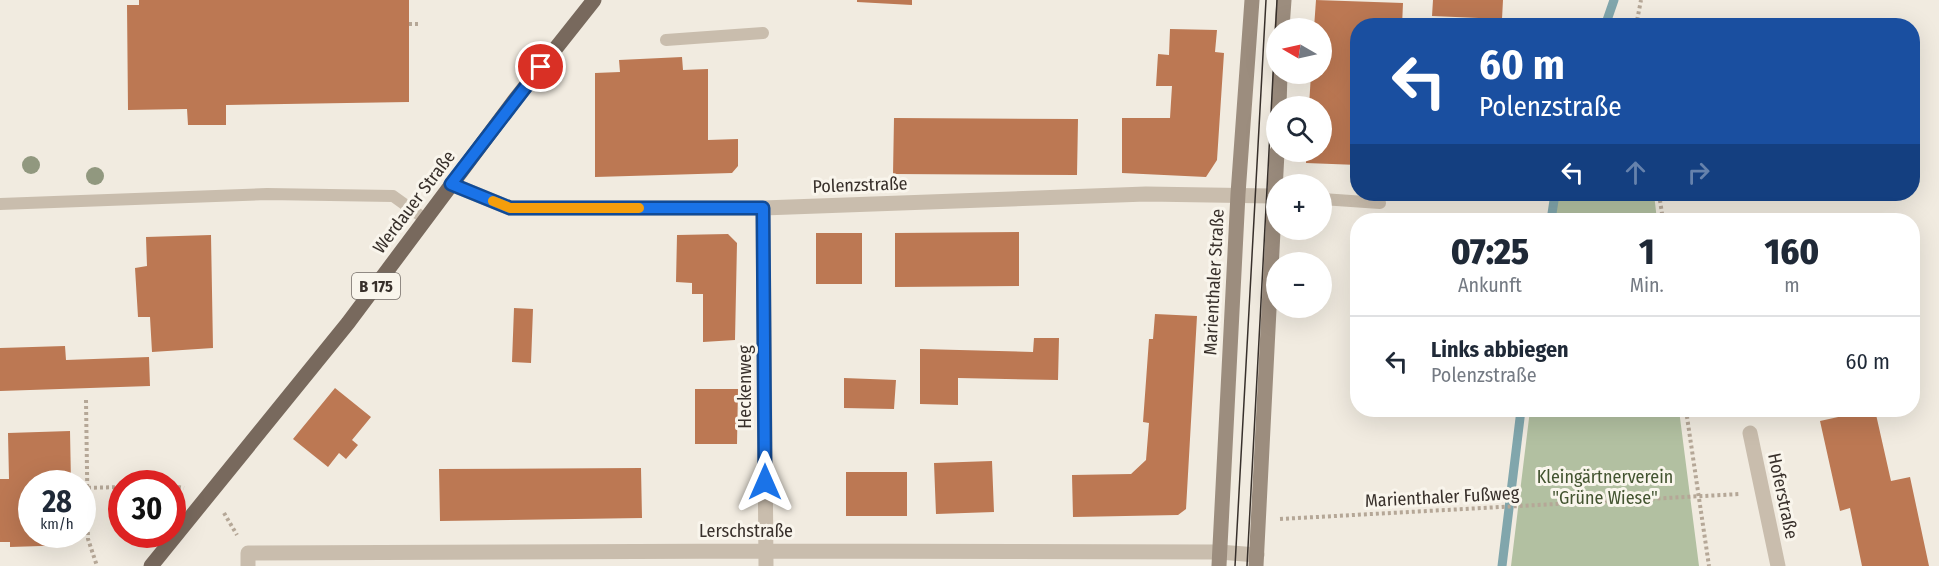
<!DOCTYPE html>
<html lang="de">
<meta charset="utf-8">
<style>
body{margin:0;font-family:"Fira Sans Condensed",sans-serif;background:#f2f2f3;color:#1f2937;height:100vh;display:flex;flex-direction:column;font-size:22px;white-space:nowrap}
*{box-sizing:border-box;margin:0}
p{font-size:20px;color:#747a83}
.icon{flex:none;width:33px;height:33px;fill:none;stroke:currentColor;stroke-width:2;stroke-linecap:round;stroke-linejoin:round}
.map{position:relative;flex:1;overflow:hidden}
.panel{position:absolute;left:1350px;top:213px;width:570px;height:204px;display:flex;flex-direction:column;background:#fff;border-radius:24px;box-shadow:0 6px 24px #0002}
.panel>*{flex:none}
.banner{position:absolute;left:1350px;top:18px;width:570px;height:183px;border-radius:24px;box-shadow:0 6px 24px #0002;background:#1a4fa0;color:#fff;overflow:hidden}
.needle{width:39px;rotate:279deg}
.buttons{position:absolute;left:1266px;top:18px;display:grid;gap:12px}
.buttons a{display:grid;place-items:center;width:66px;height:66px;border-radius:50%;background:#fff;box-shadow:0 6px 24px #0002;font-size:30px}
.speed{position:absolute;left:18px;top:470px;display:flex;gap:12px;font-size:30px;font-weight:700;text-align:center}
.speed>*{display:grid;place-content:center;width:78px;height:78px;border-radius:50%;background:#fff;box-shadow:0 6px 24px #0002;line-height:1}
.speed small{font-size:15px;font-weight:400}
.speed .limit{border:9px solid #d22;background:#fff;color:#111}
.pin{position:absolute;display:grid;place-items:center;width:51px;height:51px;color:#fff;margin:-26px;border:3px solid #fff;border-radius:50%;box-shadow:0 2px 6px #0007}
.me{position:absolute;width:66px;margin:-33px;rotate:0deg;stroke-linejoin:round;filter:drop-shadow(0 0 4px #0008)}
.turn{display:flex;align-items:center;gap:21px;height:126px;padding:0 30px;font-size:27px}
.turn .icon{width:78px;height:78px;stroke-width:2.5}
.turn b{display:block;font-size:42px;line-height:51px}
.lanes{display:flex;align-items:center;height:57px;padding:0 30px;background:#0003;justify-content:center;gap:30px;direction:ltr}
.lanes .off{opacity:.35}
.eta{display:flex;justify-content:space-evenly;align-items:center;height:102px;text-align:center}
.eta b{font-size:36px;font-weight:800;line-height:42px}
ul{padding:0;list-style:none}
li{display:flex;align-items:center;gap:18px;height:90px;padding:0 30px;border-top:2px solid #e0e1e3}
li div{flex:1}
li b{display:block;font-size:22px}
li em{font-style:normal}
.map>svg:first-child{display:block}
.green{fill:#b2c0a1}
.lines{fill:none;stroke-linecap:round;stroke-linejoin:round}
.stream{stroke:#81a6ac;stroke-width:9}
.building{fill:#bc7853}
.path{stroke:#b5a797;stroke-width:4;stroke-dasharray:3 3;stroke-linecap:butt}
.service{stroke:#c9bdad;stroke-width:12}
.minor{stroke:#c9bdad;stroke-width:15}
.secondary{stroke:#9c8d7e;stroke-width:15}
.primary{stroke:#78695d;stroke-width:15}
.tram{stroke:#38302b;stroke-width:1.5}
.tree{fill:#91987f}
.route-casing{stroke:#114b97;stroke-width:15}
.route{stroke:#1a73e8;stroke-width:10}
.slow{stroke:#f59e0b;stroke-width:10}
.labels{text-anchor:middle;stroke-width:6;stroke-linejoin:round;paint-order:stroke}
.shield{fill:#f9f5ec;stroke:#726b65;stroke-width:1.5}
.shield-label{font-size:16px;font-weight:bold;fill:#38302b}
.street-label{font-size:18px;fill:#38302b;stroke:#f9f5ec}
.park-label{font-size:18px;fill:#435430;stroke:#f9f5ec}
</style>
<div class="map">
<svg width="1939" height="566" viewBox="0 0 1939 566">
<rect width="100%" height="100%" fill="#f1ebe0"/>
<path class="green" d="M1609,194H1654L1657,220H1555L1558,198Z
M1530,410H1679L1699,566H1511Z"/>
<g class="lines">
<path class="stream" d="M1605,26L1614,0
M1551,220L1555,194
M1502,566L1521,410"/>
</g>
<path class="building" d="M139,0H409V102L226,105V125H188L187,109L128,110L127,5H139Z
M857,0H912V5L857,2Z
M1316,0L1403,3L1402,26H1358V165L1306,163V152H1322V106H1309L1311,74H1322V28H1314Z
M1433,0H1503L1502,19L1432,16Z
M1170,29L1217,30L1215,52L1224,53L1217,160L1206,177L1122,173V118H1170L1172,86H1156L1158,54L1169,55Z
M682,57L683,70L708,69V140L738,139V166L732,173L595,177V73L620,72L619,60Z
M894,118L1078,119L1077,175L893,174Z
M1019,232V286L895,287V233Z
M816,233H862V284H816Z
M728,234L737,243L735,340L703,342V294H692V283L676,282L677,235Z
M211,235L213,348L152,352L150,317H138L135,268L147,266L146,237Z
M514,308L533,309L531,363L512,362Z
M1155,314L1197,316L1186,509L1178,515L1073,517L1072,475L1131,474L1146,460L1149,423L1143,422L1146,381L1149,339H1153Z
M1034,338H1059L1058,380L958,378V405L920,404V349L1033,352Z
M65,346L66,360L149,357L150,386L0,391V348Z
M844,378L896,380L894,409L844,408Z
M335,388L371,417L352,440L358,445L346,459L339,453L328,467L293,439Z
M695,389H738L737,444H695Z
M1870,410H1875L1891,481L1910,477L1929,566H1862L1850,508L1840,511L1820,421Z
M70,431L71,483H32V534H72V545L10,547V542H0V479H9L8,433Z
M992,461L994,512L936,514L934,463Z
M641,468L642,518L440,521L439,469Z
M846,472H907V516H846Z"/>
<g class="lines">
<path class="path" d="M409,24H418
M1636,26L1641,0
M1659,194L1663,220
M86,400L88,539L97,566
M1686,410L1709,566
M172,486L184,488
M82,488L122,487
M224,513L237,535
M1280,519L1740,494"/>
<path class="service" d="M666,40L763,33
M1322,199L1380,203
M0,204L267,194L393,196L425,219"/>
<path class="minor" d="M451,184L510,208H763L1146,194L1275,196
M763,208L766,566
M1750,433L1778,566
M248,566V553L766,551L1219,552L1257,555"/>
<path class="secondary" d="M1282,28L1284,0
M1279,106L1280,74
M1219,566L1238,194L1252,0
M1256,566L1277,152"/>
<path class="primary" d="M151,566L348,323L514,101L594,0"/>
<path class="tram" d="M1235,566L1266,0
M1247,566L1277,0"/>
</g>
<g class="tree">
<circle cx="31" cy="165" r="9"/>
<circle cx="95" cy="176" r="9"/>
</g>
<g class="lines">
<g class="route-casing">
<path id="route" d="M541,67L451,184L510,208H763L765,482"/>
</g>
<use href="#route" class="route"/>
<path class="slow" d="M493,201L510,208H639"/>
</g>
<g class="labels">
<rect class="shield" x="352" y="273" width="48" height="26" rx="4.5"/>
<g class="shield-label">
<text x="376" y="292">B 175</text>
</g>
<g class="street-label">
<text transform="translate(860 185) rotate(-2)" y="6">Polenzstraße</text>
<text transform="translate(414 202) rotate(-53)" y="6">Werdauer Straße</text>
<text transform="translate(1214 282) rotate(-87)" y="6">Marienthaler Straße</text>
<text transform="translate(745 387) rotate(-90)" y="6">Heckenweg</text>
<text transform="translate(1783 496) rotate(78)" y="6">Hoferstraße</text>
<text transform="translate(1442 497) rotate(-3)" y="6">Marienthaler Fußweg</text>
<text x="746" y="537">Lerschstraße</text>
</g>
<g class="park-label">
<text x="1605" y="483">Kleingärtnerverein<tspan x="1605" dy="21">"Grüne Wiese"</tspan></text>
</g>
</g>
</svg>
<div class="buttons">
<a><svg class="needle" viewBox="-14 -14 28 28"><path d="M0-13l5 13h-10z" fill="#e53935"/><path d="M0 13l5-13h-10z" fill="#747a83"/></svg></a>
<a><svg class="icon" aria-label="search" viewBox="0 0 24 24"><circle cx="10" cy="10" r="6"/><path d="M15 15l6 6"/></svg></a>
<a>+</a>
<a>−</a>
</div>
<div class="speed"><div>28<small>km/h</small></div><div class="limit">30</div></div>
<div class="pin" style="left:541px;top:67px;background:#d93025"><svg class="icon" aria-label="arrive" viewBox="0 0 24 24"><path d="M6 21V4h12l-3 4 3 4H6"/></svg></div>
<svg class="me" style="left:765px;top:482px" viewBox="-20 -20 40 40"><path d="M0-17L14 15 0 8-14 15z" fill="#1a73e8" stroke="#fff" stroke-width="4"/></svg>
<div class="banner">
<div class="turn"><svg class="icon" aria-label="left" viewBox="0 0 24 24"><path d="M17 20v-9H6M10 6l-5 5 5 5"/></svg><div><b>60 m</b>Polenzstraße</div></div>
<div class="lanes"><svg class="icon" aria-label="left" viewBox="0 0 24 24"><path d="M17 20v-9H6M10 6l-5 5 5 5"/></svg><svg class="icon off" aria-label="ahead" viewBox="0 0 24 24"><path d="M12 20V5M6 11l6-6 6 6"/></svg><svg class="icon off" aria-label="right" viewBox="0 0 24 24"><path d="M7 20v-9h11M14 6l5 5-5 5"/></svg></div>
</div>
<section class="panel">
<div class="eta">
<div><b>07:25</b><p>Ankunft</p></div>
<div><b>1</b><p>Min.</p></div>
<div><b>160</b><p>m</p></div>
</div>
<ul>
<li><svg class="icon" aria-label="left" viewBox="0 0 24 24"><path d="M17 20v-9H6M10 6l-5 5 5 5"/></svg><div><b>Links abbiegen</b><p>Polenzstraße</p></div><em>60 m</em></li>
</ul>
</section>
</div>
